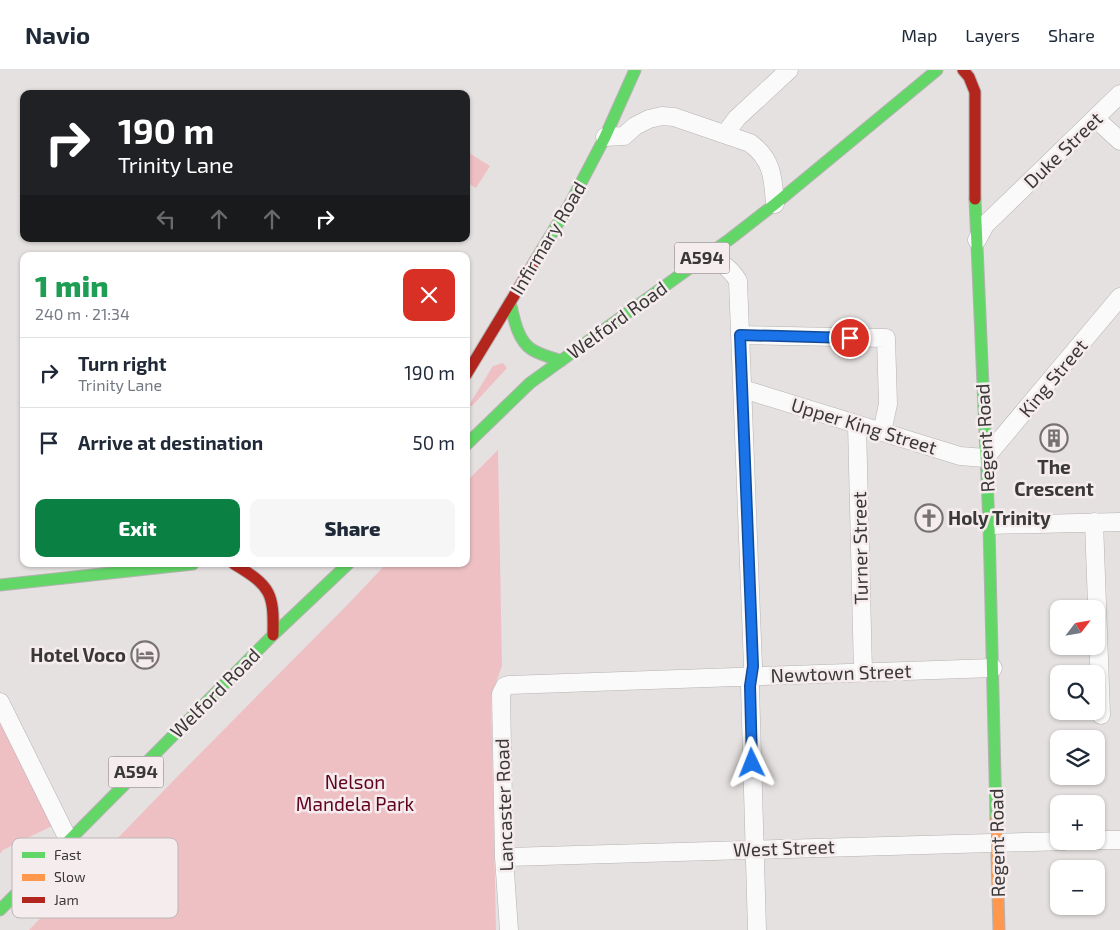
<!DOCTYPE html>
<meta charset="utf-8">
<style>
body{margin:0;font-family:"Exo 2",sans-serif;background:#f6f6f7;color:#1f2937;height:100vh;display:flex;flex-direction:column;font-size:19px;white-space:nowrap}
*{box-sizing:border-box;margin:0}
p{font-size:16px;color:#747a83}
.icon{flex:none;width:28px;height:28px;fill:none;stroke:currentColor;stroke-width:2;stroke-linecap:round;stroke-linejoin:round}
.map{position:relative;flex:1;overflow:hidden}
.drawer{position:absolute;left:20px;top:182px;width:450px;height:315px;display:flex;flex-direction:column;background:#fff;border-radius:10px;box-shadow:0 1px 4px #0004}
.drawer>*{flex:none}
.top-card{position:absolute;left:20px;top:20px;width:450px;height:152px;border-radius:10px;box-shadow:0 1px 4px #0004;background:#202124;color:#fff;overflow:hidden}
.needle{width:32px;rotate:59deg}
.buttons{position:absolute;left:1050px;top:530px;display:grid;gap:10px}
.buttons a{display:grid;place-items:center;width:55px;height:55px;border-radius:10px;background:#fff;box-shadow:0 1px 4px #0004;font-size:25px}
.pin{position:absolute;display:grid;place-items:center;width:42px;height:42px;color:#fff;margin:-21px;border:2px solid #fff;border-radius:50%;box-shadow:0 1px 5px #0007}
.me{position:absolute;width:55px;margin:-28px;rotate:358deg;stroke-linejoin:round;filter:drop-shadow(0 0 4px #0008)}
.turn{display:flex;align-items:center;gap:18px;height:105px;padding:0 15px;font-size:22px}
.turn .icon{width:65px;height:65px;stroke-width:2.5}
.turn b{display:block;font-size:35px;line-height:42px}
.lanes{display:flex;align-items:center;height:48px;padding:0 15px;background:#0003;justify-content:center;gap:25px;direction:ltr}
.lanes .off{opacity:.35}
.round{display:grid;place-items:center;flex:none;width:52px;height:52px;border-radius:10px;background:#f6f6f7}
.summary{display:flex;align-items:center;justify-content:space-between;height:85px;padding:0 15px}
h1{font-size:30px;font-weight:800;line-height:38px;color:#1e9e55}
.action{display:flex;gap:10px;margin-top:auto;padding:10px 15px}
.action a{flex:1;height:58px;border-radius:10px;background:#0b8043;color:#fff;font-size:20px;font-weight:800;line-height:58px;text-align:center}
.action a+a{background:#f6f6f7;color:#1f2937}
ul{padding:0;list-style:none}
li{display:flex;align-items:center;gap:15px;height:70px;padding:0 15px;border-top:1px solid #e0e1e3}
li div{flex:1}
li b{display:block;font-size:19px}
li em{font-style:normal}
header{display:flex;align-items:center;gap:30px;box-sizing:border-box;height:70px;padding:0 25px;background:#fff;border-bottom:1px solid #e0e1e3}
header strong{font-size:24px}
nav{display:flex;gap:28px;margin-inline-start:auto;font-size:18px}
.map>svg:first-child{display:block}
.green{fill:#eec0c4}
.lines{fill:none;stroke-linecap:round;stroke-linejoin:round}
.street-casing{stroke:#b5b2b2;stroke-width:19}
.fast-casing{stroke:#b5b2b2;stroke-width:13}
.slow-casing{stroke:#b5b2b2;stroke-width:13}
.jam-casing{stroke:#b5b2b2;stroke-width:13}
.street{stroke:#fbfafa;stroke-width:18}
.fast{stroke:#63d668;stroke-width:11}
.slow{stroke:#ff974d;stroke-width:11}
.jam{stroke:#b3261e;stroke-width:11}
.route-casing{stroke:#114b97;stroke-width:12}
.route{stroke:#1a73e8;stroke-width:9}
.labels{text-anchor:middle;stroke-width:5;stroke-linejoin:round;paint-order:stroke}
.shield{fill:#f5eced;stroke:#736e6e;stroke-width:1}
.shield-label{font-size:18px;font-weight:bold;fill:#3b3838}
.street-label{font-size:19px;fill:#3b3838;stroke:#f5eced}
.poi-label{font-size:19px;font-weight:bold;fill:#3b3838;stroke:#f5eced}
.park-label{font-size:19px;fill:#610320;stroke:#f5eced}
.key{fill:#f5eced;stroke:#bdb6b7;stroke-width:1}
.key-label{font-size:14px;fill:#3b3838}
</style>
<header>
<strong>Navio</strong>
<nav><a>Map</a><a>Layers</a><a>Share</a></nav>
</header>
<div class="map">
<svg width="1120" height="860" viewBox="0 0 1120 860">
<rect width="100%" height="100%" fill="#e6e1e1"/>
<path class="green" d="M466,81L490,96L476,118L466,112Z
M503,293L507,298L472,336L469,335L493,296Z
M498,380L502,596L491,626L496,860H29L173,711L353,529L386,494H466V412Z
M0,651L52,756L3,780L0,784Z"/>
<g class="lines">
<g class="street-casing">
<path id="street" d="M1095,48L1120,71
M725,64L737,48L789,0
M605,67L624,66L635,56L649,49L662,46L674,47L750,73C773,90 773,108 775,134
M977,170L985,155L1120,24
M706,186C720,192 730,197 738,211L753,596L750,616L757,860
M740,265L886,268L888,334L882,362
M743,319L960,386L985,388L1120,227
M857,354L863,602
M1094,452L1101,645
M989,455L1120,452
M0,632L69,771
M1096,770H1120
M504,787L1064,771
M509,860L504,787L501,624L505,616L509,615L993,598"/>
</g>
<g class="fast-casing">
<path id="fast" d="M975,129L989,455L996,748
M535,191L571,132L605,67L635,0
M510,232C514,248 517,269 531,279C540,285 551,287 561,291
M466,375L530,313L730,169L775,134L937,0
M0,515L193,494
M0,840L273,565L348,494"/>
</g>
<g class="slow-casing">
<path id="slow" d="M996,748L999,860"/>
</g>
<g class="jam-casing">
<path id="jam" d="M963,0L969,7L975,22V129
M466,305L535,191
M234,494C271,516 274,523 273,565"/>
</g>
<use href="#street" class="street"/>
<use href="#fast" class="fast"/>
<use href="#slow" class="slow"/>
<use href="#jam" class="jam"/>
</g>
<g class="lines">
<g class="route-casing">
<path id="route" d="M752,693L750,616L753,596L740,265L850,268"/>
</g>
<use href="#route" class="route"/>
</g>
<defs>
<g id="building-ring" transform="scale(1.4375)"><circle r="9.5" fill="#f5eced" stroke="#777373" stroke-width="1.5"/><path d="M-4-6H4V6H1V3H-1V6H-4ZM-2.5-4.3h1.7v1.8h-1.7ZM.8-4.3h1.7v1.8H.8ZM-2.5-1h1.7V.8h-1.7ZM.8-1h1.7V.8H.8Z" fill="#777373"/></g>
<g id="church-ring" transform="scale(1.4375)"><circle r="9.5" fill="#f5eced" stroke="#777373" stroke-width="1.5"/><path d="M-1.2-6h2.4v3.5h3.3v2.4h-3.3V6h-2.4V-.1h-3.3v-2.4h3.3Z" fill="#777373"/></g>
<g id="hotel-ring" transform="scale(1.4375)"><circle r="9.5" fill="#f5eced" stroke="#777373" stroke-width="1.5"/><path d="M-6-4.5h1.5V1H6V5H4.5V3h-9V5H-6ZM-4 0a1.8 1.8 0 1 1 3.6 0ZM.5 0V-2.5h3Q6-2.5 6 0Z" fill="#777373"/></g>
</defs>
<g fill-rule="evenodd">
<use href="#building-ring" x="1054" y="368"/>
<use href="#church-ring" x="929" y="448"/>
<use href="#hotel-ring" x="145" y="585"/>
</g>
<g class="labels">
<g class="shield">
<rect x="674.5" y="172.5" width="55" height="31" rx="4"/>
<rect x="108.5" y="686.5" width="55" height="31" rx="4"/>
</g>
<g class="shield-label">
<text x="702" y="194">A594</text>
<text x="136" y="708">A594</text>
</g>
<g class="street-label">
<text transform="translate(1063 80) rotate(-44)" y="7">Duke Street</text>
<text transform="translate(548 168) rotate(-59)" y="7">Infirmary Road</text>
<text transform="translate(617 250) rotate(-36)" y="7">Welford Road</text>
<text transform="translate(1053 308) rotate(-50)" y="7">King Street</text>
<text transform="translate(864 356) rotate(17)" y="7">Upper King Street</text>
<text transform="translate(985 368) rotate(-93)" y="7">Regent Road</text>
<text transform="translate(860 478) rotate(-91)" y="7">Turner Street</text>
<text transform="translate(841 603) rotate(-2)" y="7">Newtown Street</text>
<text transform="translate(215 623) rotate(-45)" y="7">Welford Road</text>
<text transform="translate(504 735) rotate(-92)" y="7">Lancaster Road</text>
<text transform="translate(997 773) rotate(-91)" y="7">Regent Road</text>
<text transform="translate(784 778) rotate(-2)" y="7">West Street</text>
</g>
<g class="poi-label">
<text x="1054" y="404">The<tspan x="1054" dy="22">Crescent</tspan></text>
<text x="948" y="455" text-anchor="start">Holy Trinity</text>
<text x="126" y="592" text-anchor="end">Hotel Voco</text>
</g>
<g class="park-label">
<text x="355" y="719">Nelson<tspan x="355" dy="22">Mandela Park</tspan></text>
</g>
</g>
<rect x="12" y="768" width="166" height="80" rx="8" class="key"/>
<rect x="22" y="782" width="23" height="6" fill="#63d668"/>
<rect x="22" y="804" width="23" height="7" fill="#ff974d"/>
<rect x="22" y="827" width="23" height="6" fill="#b3261e"/>
<g class="key-label">
<text x="54" y="790">Fast</text>
<text x="54" y="812">Slow</text>
<text x="54" y="835">Jam</text>
</g>
</svg>
<div class="buttons">
<a><svg class="needle" viewBox="-14 -14 28 28"><path d="M0-13l5 13h-10z" fill="#e53935"/><path d="M0 13l5-13h-10z" fill="#747a83"/></svg></a>
<a><svg class="icon" aria-label="search" viewBox="0 0 24 24"><circle cx="10" cy="10" r="6"/><path d="M15 15l6 6"/></svg></a>
<a><svg class="icon" aria-label="layers" viewBox="0 0 24 24"><path d="M12 4l9 5-9 5-9-5zM3 14l9 5 9-5"/></svg></a>
<a>+</a>
<a>−</a>
</div>
<div class="pin" style="left:850px;top:268px;background:#d93025"><svg class="icon" aria-label="arrive" viewBox="0 0 24 24"><path d="M6 21V4h12l-3 4 3 4H6"/></svg></div>
<svg class="me" style="left:752px;top:693px" viewBox="-20 -20 40 40"><path d="M0-17L14 15 0 8-14 15z" fill="#1a73e8" stroke="#fff" stroke-width="4"/></svg>
<div class="top-card">
<div class="turn"><svg class="icon" aria-label="right" viewBox="0 0 24 24"><path d="M7 20v-9h11M14 6l5 5-5 5"/></svg><div><b>190 m</b>Trinity Lane</div></div>
<div class="lanes"><svg class="icon off" aria-label="left" viewBox="0 0 24 24"><path d="M17 20v-9H6M10 6l-5 5 5 5"/></svg><svg class="icon off" aria-label="ahead" viewBox="0 0 24 24"><path d="M12 20V5M6 11l6-6 6 6"/></svg><svg class="icon off" aria-label="ahead" viewBox="0 0 24 24"><path d="M12 20V5M6 11l6-6 6 6"/></svg><svg class="icon" aria-label="right" viewBox="0 0 24 24"><path d="M7 20v-9h11M14 6l5 5-5 5"/></svg></div>
</div>
<section class="drawer">
<div class="summary"><div><h1>1 min</h1><p>240 m · 21:34</p></div><a class="round" style="background:#d93025;color:#fff"><svg class="icon" aria-label="close" viewBox="0 0 24 24"><path d="M6 6l12 12M18 6L6 18"/></svg></a></div>
<ul>
<li><svg class="icon" aria-label="right" viewBox="0 0 24 24"><path d="M7 20v-9h11M14 6l5 5-5 5"/></svg><div><b>Turn right</b><p>Trinity Lane</p></div><em>190 m</em></li>
<li><svg class="icon" aria-label="arrive" viewBox="0 0 24 24"><path d="M6 21V4h12l-3 4 3 4H6"/></svg><div><b>Arrive at destination</b></div><em>50 m</em></li>
</ul>
<div class="action"><a>Exit</a><a>Share</a></div>
</section>
</div>
